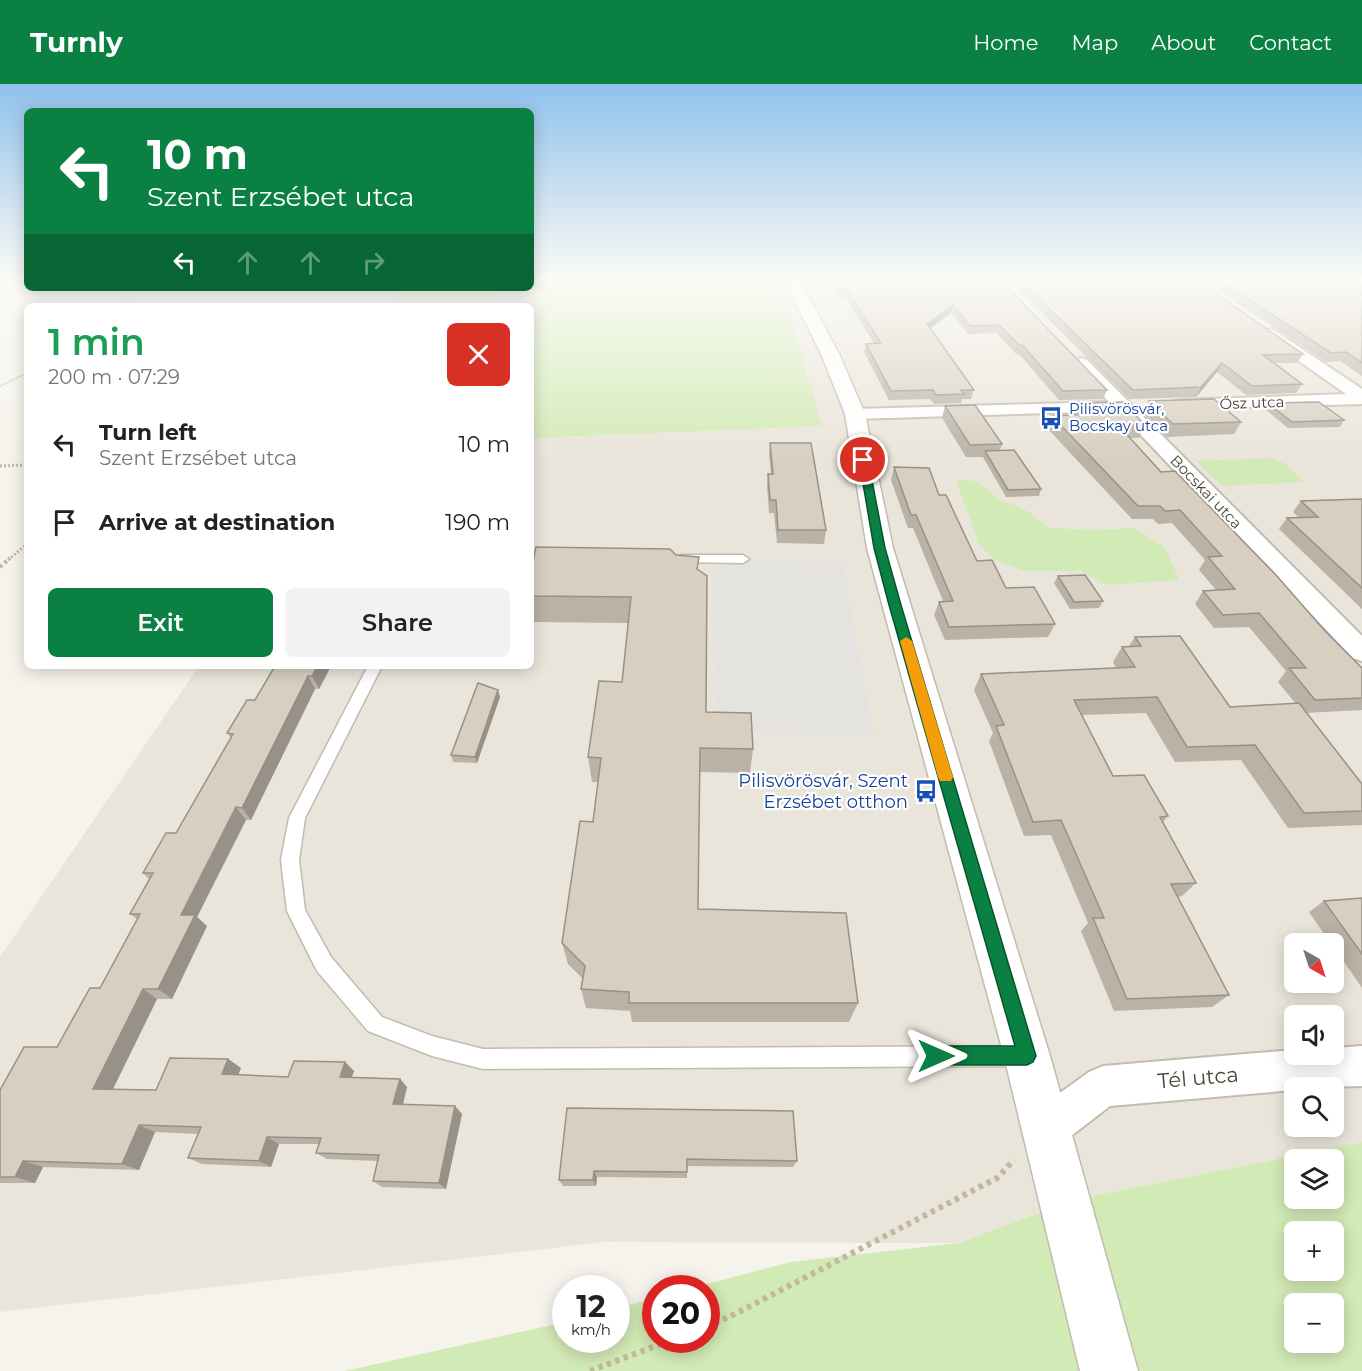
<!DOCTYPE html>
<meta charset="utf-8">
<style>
body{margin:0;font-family:Montserrat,sans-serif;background:#f2f2f2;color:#222;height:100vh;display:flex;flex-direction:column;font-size:22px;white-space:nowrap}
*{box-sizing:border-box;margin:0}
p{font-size:20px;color:#767676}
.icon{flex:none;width:33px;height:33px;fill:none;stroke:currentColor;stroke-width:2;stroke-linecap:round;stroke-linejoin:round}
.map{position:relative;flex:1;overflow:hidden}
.side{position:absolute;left:24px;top:219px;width:510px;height:366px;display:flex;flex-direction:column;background:#fff;border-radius:9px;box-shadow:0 3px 15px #0003}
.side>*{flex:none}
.guide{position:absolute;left:24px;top:24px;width:510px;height:183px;border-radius:9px;box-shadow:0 3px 15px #0003;background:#0b8043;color:#fff;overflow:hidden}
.needle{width:39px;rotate:141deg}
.controls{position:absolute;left:1284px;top:849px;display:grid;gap:12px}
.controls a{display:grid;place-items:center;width:60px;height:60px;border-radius:9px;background:#fff;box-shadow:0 3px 15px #0003;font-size:30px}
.speed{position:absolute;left:552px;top:1191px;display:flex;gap:12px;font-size:30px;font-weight:700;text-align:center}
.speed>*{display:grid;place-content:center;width:78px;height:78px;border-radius:50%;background:#fff;box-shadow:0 3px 15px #0003;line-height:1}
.speed small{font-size:15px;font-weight:400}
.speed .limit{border:9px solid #d22;background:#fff;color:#111}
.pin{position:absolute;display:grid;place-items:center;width:51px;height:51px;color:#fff;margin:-26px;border:3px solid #fff;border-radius:50%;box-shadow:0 2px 6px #0007}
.me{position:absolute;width:66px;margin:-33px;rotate:90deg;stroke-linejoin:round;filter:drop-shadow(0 0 4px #0008)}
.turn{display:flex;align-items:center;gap:21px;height:126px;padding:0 24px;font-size:27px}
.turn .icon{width:78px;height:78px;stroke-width:2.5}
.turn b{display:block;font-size:42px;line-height:51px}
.lanes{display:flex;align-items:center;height:57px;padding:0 24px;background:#0003;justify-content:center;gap:30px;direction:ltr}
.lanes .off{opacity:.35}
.round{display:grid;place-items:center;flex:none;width:63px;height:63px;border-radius:9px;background:#f2f2f2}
.summary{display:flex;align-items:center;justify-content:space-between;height:102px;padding:0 24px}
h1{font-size:36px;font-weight:600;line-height:45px;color:#1e9e55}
.button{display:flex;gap:12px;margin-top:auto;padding:12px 24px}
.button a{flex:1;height:69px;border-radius:9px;background:#0b8043;color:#fff;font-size:24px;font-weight:600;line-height:69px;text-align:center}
.button a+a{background:#f2f2f2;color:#222}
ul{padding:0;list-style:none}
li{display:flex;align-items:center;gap:18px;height:78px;padding:0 24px}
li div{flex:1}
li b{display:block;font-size:22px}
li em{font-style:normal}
header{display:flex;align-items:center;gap:36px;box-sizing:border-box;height:84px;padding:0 30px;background:#0b8043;color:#fff}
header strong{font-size:28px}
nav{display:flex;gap:33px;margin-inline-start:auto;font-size:21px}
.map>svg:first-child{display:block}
.residential{fill:#eae5da;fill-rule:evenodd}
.green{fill:#d2eab5;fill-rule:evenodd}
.parking{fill:#e5e3e0}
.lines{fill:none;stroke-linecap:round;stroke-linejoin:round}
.service-casing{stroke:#c2bbae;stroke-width:3}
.minor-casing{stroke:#c2bbae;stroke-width:4}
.tertiary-casing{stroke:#c2bbae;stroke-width:3}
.path-far3{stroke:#c4b79f;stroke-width:2;stroke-dasharray:1.5 1.5;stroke-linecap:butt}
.path-far2{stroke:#c4b79f;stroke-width:3;stroke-dasharray:2 2;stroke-linecap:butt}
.path-far1{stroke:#c4b79f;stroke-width:4;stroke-dasharray:3 3;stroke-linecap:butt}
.path{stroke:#c4b79f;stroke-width:6;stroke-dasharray:4.5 4.5;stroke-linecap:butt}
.service{fill:#fff;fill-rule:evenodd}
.minor{fill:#fff;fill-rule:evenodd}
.tertiary{fill:#fff;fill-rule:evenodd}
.wall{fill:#bab2a6}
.shaded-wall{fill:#979187}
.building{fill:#d8cfc1;stroke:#979187;stroke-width:1.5}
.route{fill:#0b8043;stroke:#07532c;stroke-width:1.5}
.slow{fill:#f59e0b}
.labels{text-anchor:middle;stroke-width:4.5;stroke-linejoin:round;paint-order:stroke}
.far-street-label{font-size:15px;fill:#4b4439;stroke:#fff}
.far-transit-label{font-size:15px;fill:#164399;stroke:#fff;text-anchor:start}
.transit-label{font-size:18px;fill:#164399;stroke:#fff;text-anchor:end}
.near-street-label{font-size:21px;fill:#4b4439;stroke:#fff}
</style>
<header>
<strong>Turnly</strong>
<nav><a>Home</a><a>Map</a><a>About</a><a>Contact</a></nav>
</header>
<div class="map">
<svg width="1362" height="1287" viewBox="0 0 1362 1287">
<rect width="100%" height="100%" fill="#f6f3ec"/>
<path class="residential" d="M531,196H1362V1058L1076,1115L959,1159L604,1158L0,1228V873L199,582H531V222H493L501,204H531ZM1294,860H1334V898H1294ZM1294,932H1334V970H1294ZM1294,1004H1334V1042H1294Z"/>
<path class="green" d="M535,196H771L787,222L822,342L531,354V222H528Z
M405,204H501L493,222H394Z
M1273,374L1287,381L1304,398L1222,402L1196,377Z
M956,396L977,397L997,414L1027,427L1050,444L1095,446L1134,444L1165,463L1179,496L1107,501L1080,487H1025L993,475L979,460Z
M1362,1058V1287H345L565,1238L566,1256H616L617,1224L655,1214L656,1256H706V1204H691L791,1178L959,1159L1076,1115ZM1294,1076H1334V1114H1294ZM1294,1148H1334V1186H1294ZM1294,1220H1334V1258H1294Z"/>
<path class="parking" d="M714,477L842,479L874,651L715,648Z"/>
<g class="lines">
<g class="service-casing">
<path id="service" d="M681,471H743L749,475L743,479L677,478L675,475Z
M368,582H382L305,734L299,776L305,826L331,873L382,933L432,952L483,965L1024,962L1031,965L1034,972L1031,979L1024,982L483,985L432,972L368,947L317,887L287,827L281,776L289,734Z"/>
</g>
<g class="minor-casing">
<path id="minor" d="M1270,245L1275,247L1362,305V320L1175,325L1172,321L1175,317L1181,316L1346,310L1265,253L1262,250L1265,247Z
M1081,274L1087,276L1362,552V577L1353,574L1118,327L855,335L849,334L846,330L849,326L855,325L1109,318L1073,279Z
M1362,962V1002L1294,1004V1006L1110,1022L1062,1059L1047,1065L1032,1059L1026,1044L1032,1029L1089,988L1103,982L1294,966V970H1334V964Z"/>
</g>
<g class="tertiary-casing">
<path id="tertiary" d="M784,196H800L840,272L865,330L893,464L1050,972L1138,1287H1080L1004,972L867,464L845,330L822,272Z"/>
</g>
<path class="path-far3" d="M123,222L147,204
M0,302L27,289"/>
<path class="path-far2" d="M0,382L27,381
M8,476L27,460"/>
<path class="path-far1" d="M0,483L10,474"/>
<path class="path" d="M706,1242L729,1233L997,1094L1014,1076
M590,1287L671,1256"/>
<use href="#service" class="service"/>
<use href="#minor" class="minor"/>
<use href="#tertiary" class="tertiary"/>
</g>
<path class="wall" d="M821,196H1000L1107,306L1103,315L1059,316L1019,270H1016L997,249L968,250L951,229L930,244L974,306L971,315H962L961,319L934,320L930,315L889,316L864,268L866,260L874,259L845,214H839L831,199H823Z
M1009,196H1196L1303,270L1297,279H1274L1302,300L1296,309L1246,311L1217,288L1196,313L1129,315Z
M1203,196H1362V292L1340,277L1326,278Z
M1149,317L1241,338L1234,350L1167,353L1143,329Z
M1077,319L1145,341L1139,354H1130L1161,388L1362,584V626L1306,629L1362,700V741L1288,744L1241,676L1175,678L1146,629L1082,631L1113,692L1168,732L1163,738L1196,799L1182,812L1178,813L1229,911L1212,923L1114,927L1081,847L1088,839L1051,751L1024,752L989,657L993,649L974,606L981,590L1116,584L1113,578L1122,563L1129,562L1135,553L1230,623L1296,620L1278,598L1286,587L1249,543L1214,544L1195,520L1203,507L1216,506L1199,486L1205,476L1172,439L1158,440L1153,435H1132L1047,344L1052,332L1073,331Z
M1268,319L1344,336L1340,343L1288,344L1265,325Z
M945,322L1002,360L1000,366L1041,405L1039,412L1006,413L983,373H966L942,334Z
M770,359L826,446L824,460L777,459L774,429H769L767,402L768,390H771L769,371Z
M894,383L939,411L977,477L1006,504L1055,540L1048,553L945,556L934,531L939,518L943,517L913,444H908L891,396Z
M1362,415V525L1279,445L1287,434H1299L1293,428L1301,417Z
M676,471L699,486L706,628L753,665L750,689L699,688L698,825L858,919L849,938H632L630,927L586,924L581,905L583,895L568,880L562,859L593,738L598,698H592L588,673L622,598L628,539L531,538V485Z
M1058,492L1103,517L1099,524L1070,525L1054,499Z
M275,582H331L319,605H315L251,736H246L197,833L207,842L172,915H157L113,1005L156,1006L228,975L241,984L238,991L288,993L345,978L354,987L352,993L400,995L407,1003L403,1020L462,1030L446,1105L382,1103L373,1097L378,1077L327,1075L316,1069L319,1060H279L271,1083L202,1080L188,1074L198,1050L155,1048L139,1086L43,1083L35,1099H0V1006L57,963L100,904L137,835L130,830L149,795L143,789L176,749L231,654L227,649L255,616Z
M498,606L500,613L477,679L453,678L451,671Z
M1362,814V904L1334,863V860H1331L1309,828L1324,817Z
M567,1024L797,1077L793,1083L687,1082V1094L597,1093L596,1102H563L559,1096Z"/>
<path class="shaded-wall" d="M953,221L951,229L925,248L927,240Z
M1222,279L1217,288L1196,313L1201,303Z
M317,582H331L319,605L312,592Z
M308,592L315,605L251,736L242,724Z
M498,606L500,613L477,679L475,673Z
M236,723L246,736L197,833L207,842L172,915L158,905L181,831Z
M143,905L157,915L109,1013L93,1005Z
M228,975L241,984L235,999L222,990Z
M345,978L354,987L349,1001L340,993Z
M400,995L407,1003L401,1028L393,1020Z
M455,1022L462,1030L446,1105L439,1099Z
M139,1041L155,1048L139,1086L122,1080Z
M267,1053L279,1060L271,1083L259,1077Z
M23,1077L43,1083L35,1099L15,1093Z
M594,1087L597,1093L596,1102L593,1096Z"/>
<path class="building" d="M835,196H1000L1107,306L1063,307L1022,261H1019L999,241L970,242L953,221L927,240L974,306H961L964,310L936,311L933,306L891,307L866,260L881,259L847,206H840Z
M1020,196H1196L1303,270L1263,271L1302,300L1252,302L1222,279L1201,303L1133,306Z
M1219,196H1362V279L1346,268L1331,269Z
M1214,315L1241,338L1173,340L1149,317Z
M1123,318L1145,341L1119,342L1161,388L1175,387L1276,491L1325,547L1362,584V614L1315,616L1289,584H1306L1259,529L1223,531L1203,507L1235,505L1208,473L1222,472L1180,426L1165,427L1160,422H1138L1052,332L1087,330L1077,319Z
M1319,318L1344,336L1292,338L1268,319Z
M975,321L1002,360L970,361L945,322Z
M770,359H811L826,446H778L776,416H770L768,390H773Z
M1014,366L1041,405L1008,406L985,367Z
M894,383L929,384L939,411H946L977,477L992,476L1006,504L1034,503L1055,540L949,543L939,518L953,517L916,431H911Z
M1362,415V504L1287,434L1318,433L1301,417Z
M536,463L670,465L676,471L699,473L697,485L707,492L706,628L751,629L753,665L700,664L698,825L846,829L858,919H629V908L581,905L585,882L562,859L580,737L593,738L601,674L588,673L599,597L622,598L631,513L531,512V485Z
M1085,491L1103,517L1074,518L1058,492Z
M1180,552L1230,623L1299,619L1362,700V727L1304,729L1255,661L1187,663L1157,613L1074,616L1113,692L1144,691L1168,732L1160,733L1196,799L1171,800L1229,911L1127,915L1093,834H1104L1061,736L1033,738L996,642L1004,641L981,590L1135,583L1122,563L1141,562L1135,553Z
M275,582H317L312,592H308L242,724L236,723L181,831H195L158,905H143L93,1005L156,1006L170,974L228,975L222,990L288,993L294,977L345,978L340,993L400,995L393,1020L455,1022L439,1099L373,1097L379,1071L316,1069L321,1054L267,1053L259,1077L188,1074L201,1043L139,1041L122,1080L23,1077L15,1093H0V1006L24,963H57L90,904H100L140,830H130L153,789H143L166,749H176L233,650L227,649L247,616H255Z
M478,599L498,606L475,673L451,671Z
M1362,814V870L1324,817Z
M567,1024L793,1027L797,1077L687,1075V1088L594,1087L593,1096H559Z"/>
<linearGradient id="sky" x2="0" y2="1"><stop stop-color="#8fc1ec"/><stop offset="0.52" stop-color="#fbfaf6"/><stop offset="1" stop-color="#fbfaf6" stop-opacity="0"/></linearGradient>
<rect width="1362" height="376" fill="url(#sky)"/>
<path class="route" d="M863,373L868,376L885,464L901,521L1036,972L1033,978L1027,981H936L929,979L927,972L929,965L936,962H1015L889,521L874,464L859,376Z"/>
<path class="slow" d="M906,553L912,557L953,693L951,697H940L938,693L900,557Z"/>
<defs>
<g id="bus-bare" transform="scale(1.8)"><path d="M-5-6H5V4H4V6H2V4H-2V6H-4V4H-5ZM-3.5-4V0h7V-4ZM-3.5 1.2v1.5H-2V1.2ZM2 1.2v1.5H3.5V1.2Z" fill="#1a4fb4" stroke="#fff" stroke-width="2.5" paint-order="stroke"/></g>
</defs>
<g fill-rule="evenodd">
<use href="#bus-bare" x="1051" y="334"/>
<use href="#bus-bare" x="926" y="707"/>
</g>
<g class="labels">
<g class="far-street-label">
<text transform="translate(1252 319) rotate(-2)" y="5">Ősz utca</text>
<text transform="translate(1206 408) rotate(46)" y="5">Bocskai utca</text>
</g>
<g class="far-transit-label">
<text x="1069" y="330">Pilisvörösvár,<tspan x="1069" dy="17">Bocskay utca</tspan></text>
</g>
<g class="transit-label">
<text x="908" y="703">Pilisvörösvár, Szent<tspan x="908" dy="21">Erzsébet otthon</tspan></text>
</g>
<g class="near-street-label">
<text transform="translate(1198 994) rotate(-5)" y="7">Tél utca</text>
</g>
</g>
</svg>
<div class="controls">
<a><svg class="needle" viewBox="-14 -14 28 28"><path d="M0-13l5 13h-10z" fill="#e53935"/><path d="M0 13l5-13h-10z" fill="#767676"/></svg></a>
<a><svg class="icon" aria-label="sound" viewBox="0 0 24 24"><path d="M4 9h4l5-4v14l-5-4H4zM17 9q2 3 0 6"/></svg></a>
<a><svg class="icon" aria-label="search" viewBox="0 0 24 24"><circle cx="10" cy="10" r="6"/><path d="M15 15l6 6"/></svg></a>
<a><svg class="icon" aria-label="layers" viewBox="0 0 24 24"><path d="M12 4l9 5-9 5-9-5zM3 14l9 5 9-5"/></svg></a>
<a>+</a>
<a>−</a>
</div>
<div class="speed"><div>12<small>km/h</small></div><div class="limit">20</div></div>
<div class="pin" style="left:863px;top:376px;background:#d93025"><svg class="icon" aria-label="arrive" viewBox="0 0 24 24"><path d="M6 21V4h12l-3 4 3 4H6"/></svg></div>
<svg class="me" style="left:936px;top:972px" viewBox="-20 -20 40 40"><path d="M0-17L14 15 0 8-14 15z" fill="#0b8043" stroke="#fff" stroke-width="4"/></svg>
<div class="guide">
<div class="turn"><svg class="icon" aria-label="left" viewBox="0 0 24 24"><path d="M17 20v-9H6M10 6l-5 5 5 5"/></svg><div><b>10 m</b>Szent Erzsébet utca</div></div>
<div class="lanes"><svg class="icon" aria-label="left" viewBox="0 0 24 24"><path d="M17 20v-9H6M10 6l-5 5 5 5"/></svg><svg class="icon off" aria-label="ahead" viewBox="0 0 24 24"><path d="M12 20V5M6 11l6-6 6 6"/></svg><svg class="icon off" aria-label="ahead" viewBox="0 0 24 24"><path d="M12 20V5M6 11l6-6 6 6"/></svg><svg class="icon off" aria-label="right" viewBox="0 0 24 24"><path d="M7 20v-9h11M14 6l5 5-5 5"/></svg></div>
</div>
<section class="side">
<div class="summary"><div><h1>1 min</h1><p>200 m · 07:29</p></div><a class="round" style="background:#d93025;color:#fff"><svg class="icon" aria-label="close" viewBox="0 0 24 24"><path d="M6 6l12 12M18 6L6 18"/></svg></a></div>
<ul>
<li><svg class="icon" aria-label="left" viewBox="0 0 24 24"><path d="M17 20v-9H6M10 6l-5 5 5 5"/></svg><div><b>Turn left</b><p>Szent Erzsébet utca</p></div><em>10 m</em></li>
<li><svg class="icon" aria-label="arrive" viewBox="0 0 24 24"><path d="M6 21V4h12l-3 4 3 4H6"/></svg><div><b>Arrive at destination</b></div><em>190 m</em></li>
</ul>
<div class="button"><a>Exit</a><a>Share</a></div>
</section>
</div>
